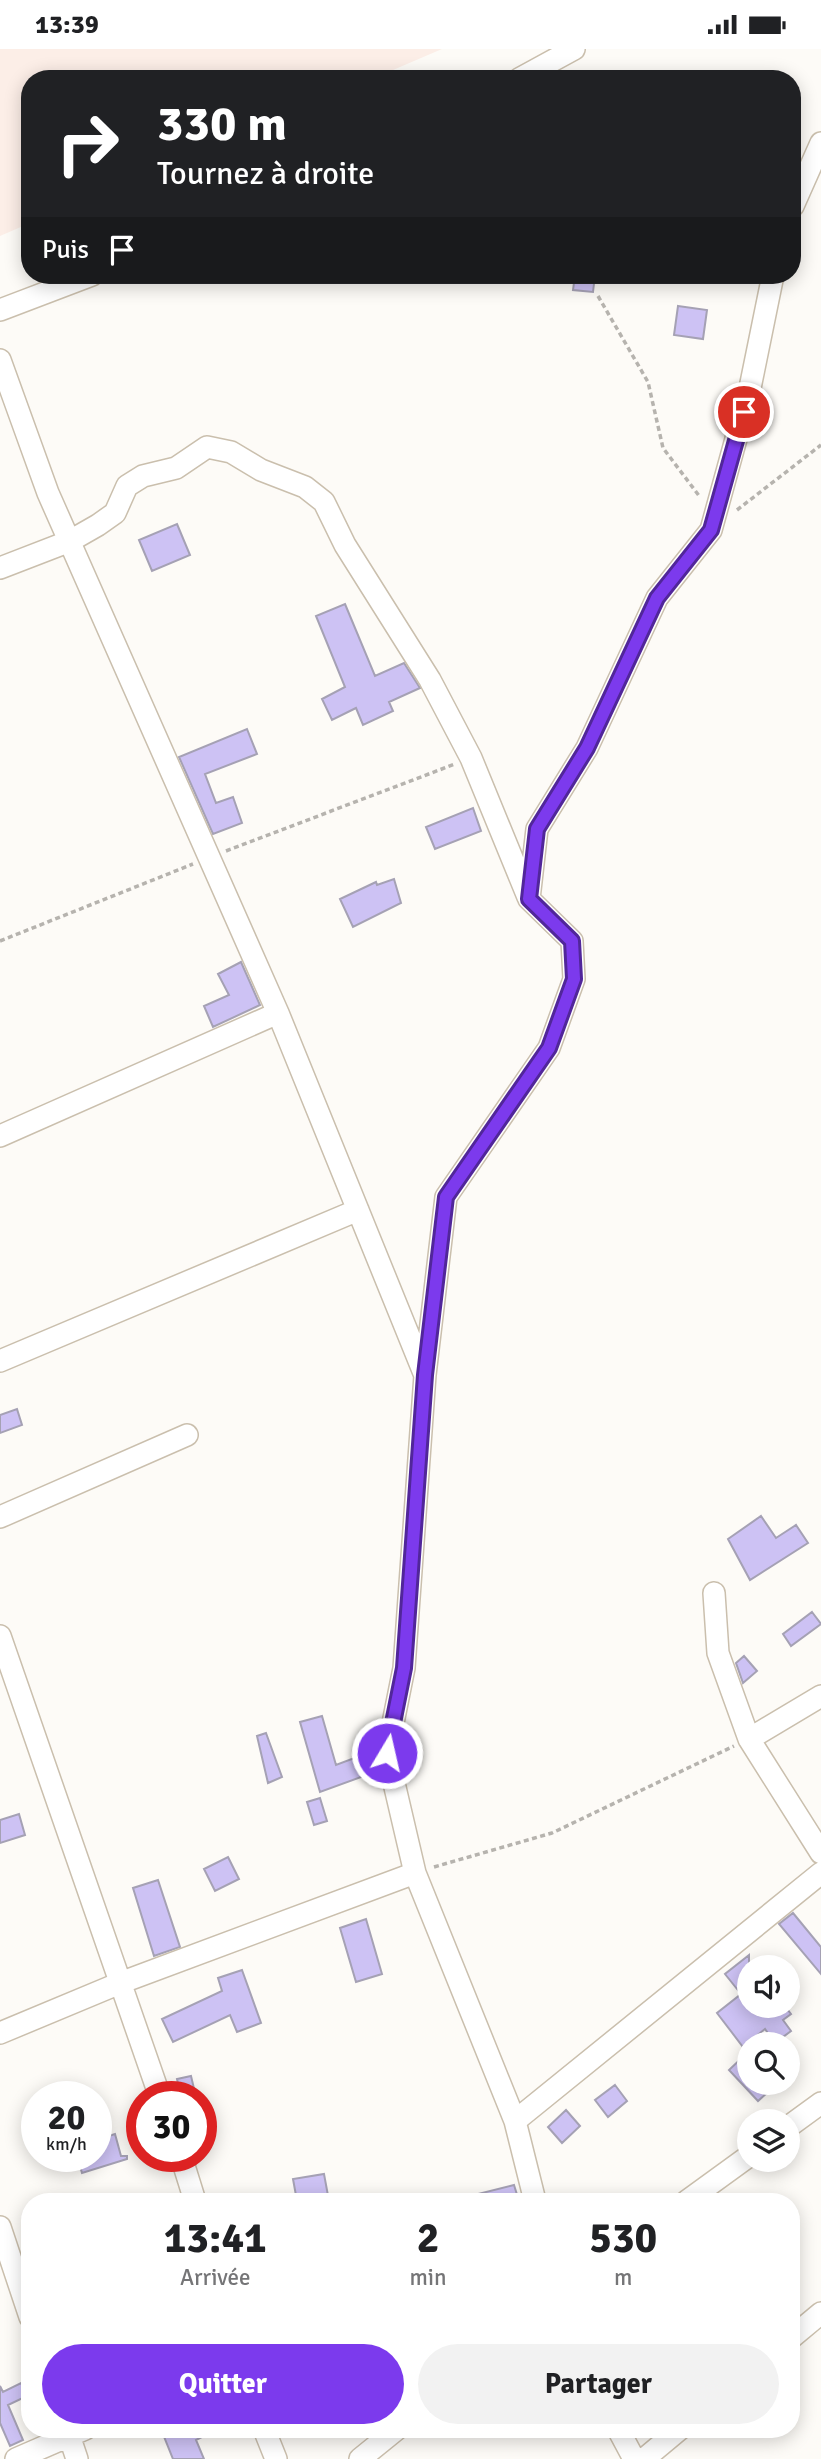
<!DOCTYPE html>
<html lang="fr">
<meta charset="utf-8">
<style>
body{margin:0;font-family:Signika,sans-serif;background:#f2f2f2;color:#202124;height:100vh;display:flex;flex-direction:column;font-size:26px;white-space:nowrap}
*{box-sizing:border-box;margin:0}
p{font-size:23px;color:#757577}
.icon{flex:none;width:38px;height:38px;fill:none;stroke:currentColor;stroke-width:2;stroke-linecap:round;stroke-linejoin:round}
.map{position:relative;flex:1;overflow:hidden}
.details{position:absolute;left:21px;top:2144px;width:779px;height:245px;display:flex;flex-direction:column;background:#fff;border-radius:28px;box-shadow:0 4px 18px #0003}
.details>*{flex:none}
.banner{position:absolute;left:21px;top:21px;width:780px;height:214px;border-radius:28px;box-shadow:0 4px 18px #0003;background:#202124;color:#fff;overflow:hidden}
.tools{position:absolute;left:737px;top:1906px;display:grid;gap:14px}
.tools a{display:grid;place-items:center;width:63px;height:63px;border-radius:50%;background:#fff;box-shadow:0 4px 18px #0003;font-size:35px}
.speed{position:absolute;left:21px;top:2032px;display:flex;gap:14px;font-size:35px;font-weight:700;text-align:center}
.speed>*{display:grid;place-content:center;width:91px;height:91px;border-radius:50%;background:#fff;box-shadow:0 4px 18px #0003;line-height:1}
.speed small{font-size:18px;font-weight:400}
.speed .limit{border:10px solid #d22;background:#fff;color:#111}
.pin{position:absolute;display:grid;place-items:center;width:60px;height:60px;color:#fff;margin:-30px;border:4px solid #fff;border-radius:50%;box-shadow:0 2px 7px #0007}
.me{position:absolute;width:77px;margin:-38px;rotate:9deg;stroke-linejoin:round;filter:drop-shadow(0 0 5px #0008)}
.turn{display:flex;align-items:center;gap:24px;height:147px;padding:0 21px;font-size:32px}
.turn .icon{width:91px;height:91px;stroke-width:2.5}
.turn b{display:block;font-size:49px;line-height:60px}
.then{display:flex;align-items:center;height:66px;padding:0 21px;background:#0003;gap:14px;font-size:26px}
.eta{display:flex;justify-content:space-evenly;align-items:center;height:119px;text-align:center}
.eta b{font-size:42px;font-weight:800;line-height:49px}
.cta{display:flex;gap:14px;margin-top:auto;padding:14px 21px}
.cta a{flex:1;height:80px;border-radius:42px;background:#7c3aed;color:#fff;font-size:28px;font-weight:800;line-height:80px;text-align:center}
.cta a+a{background:#f2f2f2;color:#202124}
.status{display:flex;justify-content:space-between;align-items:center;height:49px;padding:0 35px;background:#fff;direction:ltr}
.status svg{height:19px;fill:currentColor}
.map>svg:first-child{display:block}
.commercial{fill:#fceee7}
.building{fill:#cdc2f4;stroke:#a5a1b4;stroke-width:2}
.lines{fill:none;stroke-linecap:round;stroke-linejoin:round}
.minor-casing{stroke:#cabfad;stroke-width:24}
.path{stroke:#b6b3ae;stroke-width:3.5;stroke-dasharray:5 3.5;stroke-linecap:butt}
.minor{stroke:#fff;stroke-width:21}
.route-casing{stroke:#51269a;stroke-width:18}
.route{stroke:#7c3aed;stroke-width:12}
</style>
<div class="status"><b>13:39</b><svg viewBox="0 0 49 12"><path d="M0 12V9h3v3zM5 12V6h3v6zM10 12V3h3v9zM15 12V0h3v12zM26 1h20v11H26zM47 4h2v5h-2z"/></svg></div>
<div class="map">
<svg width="821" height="2410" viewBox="0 0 821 2410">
<rect width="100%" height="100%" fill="#fdfbf7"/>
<path class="commercial" d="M0,0H442L372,30H30V174L0,187Z"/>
<path class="building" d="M575,226H595L593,243L573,241Z
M678,257L707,261L703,290L674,286Z
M177,475L190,506L152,522L139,491Z
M345,555L375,627L404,614L420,639L389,653L393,662L363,676L356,659L332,671L322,650L345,638L316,567Z
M247,680L257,705L205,725L216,754L233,748L242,774L213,785L179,708Z
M473,759L481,782L435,800L426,778Z
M394,830L401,854L353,878L340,850L376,833L377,836Z
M241,913L260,956L213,978L204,957L229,946L218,925Z
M17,1360L22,1376L0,1384V1366Z
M761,1467L776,1489L796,1476L808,1494L750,1531L728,1490Z
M812,1563L821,1575L791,1597L783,1585Z
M744,1607L757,1622L743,1634L736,1614Z
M322,1667L336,1716L365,1705L372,1724L320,1743L300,1673Z
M266,1684L282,1728L268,1734L257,1687Z
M320,1749L327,1772L314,1776L307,1753Z
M19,1765L25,1786L0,1794V1771Z
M228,1808L239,1830L215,1842L204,1820Z
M158,1831L180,1898L154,1907L133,1839Z
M793,1864L821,1898V1925L779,1875Z
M366,1870L382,1925L356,1933L340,1879Z
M749,1906V1956H784L791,1965L783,1971L791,1982L775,1994L765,1980L743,1998L717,1964L741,1945L725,1925Z
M242,1921L261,1974L237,1983L230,1966L173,1993L162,1970L222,1942L218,1929Z
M749,2002V2034H778L758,2052L729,2021Z
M191,2027L196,2048H181L177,2030Z
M615,2036L627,2052L608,2068L595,2051Z
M566,2061L580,2077L562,2094L548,2078Z
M115,2085L121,2107H127V2110L82,2124L77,2107H96V2091Z
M324,2125L329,2152H297L293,2130Z
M514,2136L519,2152H470V2147Z
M21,2334L27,2347L8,2356L23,2391L10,2397L0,2374V2337L3,2343Z
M165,2380H217L196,2391L204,2410H173L163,2385L166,2384Z"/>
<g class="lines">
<g class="minor-casing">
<path id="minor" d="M519,30L574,0
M793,157L821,94
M0,261L92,226
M0,311L48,444L278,964L424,1324
M0,519L70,492L98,476L115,464L127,437L143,427L176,419L207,398L231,403L261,421L305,438L324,453L345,496L430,631L471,709L528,848
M0,1087L278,964
M0,1312L358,1161
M0,1468L187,1386
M714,1544L718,1604L749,1690L821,1804
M0,1587L160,2048
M749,1690L821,1647
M0,1984L120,1934L415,1824
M515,2072L821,1824
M788,2078L821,2054
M181,2107L195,2152
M535,2152L515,2072L415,1824L387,1704L404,1619L425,1326L446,1148L549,999L574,930L572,892L529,850L537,780L587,699L657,549L711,481L750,339L773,226
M687,2152L749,2107
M0,2178L30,2268
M791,2289L821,2264
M67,2380L77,2410
M264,2380L276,2410
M618,2380L634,2410
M16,2410L85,2380
M360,2410L397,2380
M644,2410L680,2380"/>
</g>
<path class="path" d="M598,247L648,333L663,399L700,448
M737,461L821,396
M226,802L455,715
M0,892L193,815
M434,1818L552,1784L734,1697"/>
<use href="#minor" class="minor"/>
</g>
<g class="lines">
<g class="route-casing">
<path id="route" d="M387,1704L404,1619L425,1326L446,1148L549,999L574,930L572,892L529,850L537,780L587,699L657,549L711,481L744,363"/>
</g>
<use href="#route" class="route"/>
</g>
</svg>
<div class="tools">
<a><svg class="icon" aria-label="sound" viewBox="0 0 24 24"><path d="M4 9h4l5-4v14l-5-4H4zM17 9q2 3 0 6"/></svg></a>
<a><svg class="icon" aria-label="search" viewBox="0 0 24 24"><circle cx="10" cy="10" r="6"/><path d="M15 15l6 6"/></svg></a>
<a><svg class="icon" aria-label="layers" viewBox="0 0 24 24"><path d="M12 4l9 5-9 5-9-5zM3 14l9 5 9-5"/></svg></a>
</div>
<div class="speed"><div>20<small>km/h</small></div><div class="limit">30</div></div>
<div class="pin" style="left:744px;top:363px;background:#d93025"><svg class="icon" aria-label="arrive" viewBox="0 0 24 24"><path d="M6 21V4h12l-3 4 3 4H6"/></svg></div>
<svg class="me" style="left:387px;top:1704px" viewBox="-20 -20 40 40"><circle r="17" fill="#7c3aed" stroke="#fff" stroke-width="3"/><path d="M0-11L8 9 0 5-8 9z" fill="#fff"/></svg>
<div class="banner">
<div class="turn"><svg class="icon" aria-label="right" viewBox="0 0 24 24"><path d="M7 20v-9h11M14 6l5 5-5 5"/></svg><div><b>330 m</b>Tournez à droite</div></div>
<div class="then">Puis<svg class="icon" aria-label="arrive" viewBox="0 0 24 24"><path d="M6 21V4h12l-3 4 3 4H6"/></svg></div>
</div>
<section class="details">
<div class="eta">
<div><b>13:41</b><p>Arrivée</p></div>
<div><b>2</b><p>min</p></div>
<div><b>530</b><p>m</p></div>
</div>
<div class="cta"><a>Quitter</a><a>Partager</a></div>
</section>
</div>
